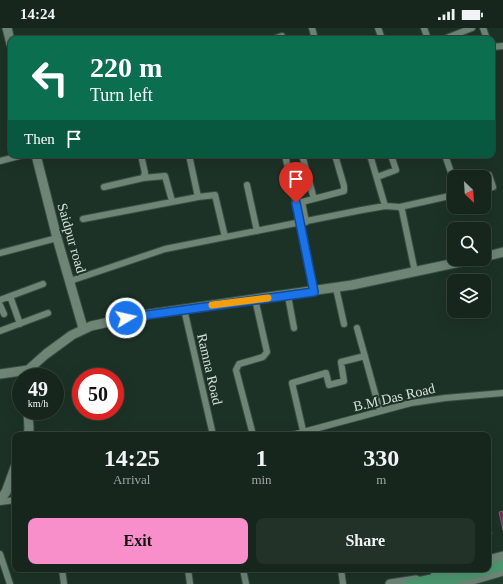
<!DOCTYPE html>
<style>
body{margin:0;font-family:"Times New Roman",serif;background:#233229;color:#f1f3f6;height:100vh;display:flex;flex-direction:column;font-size:15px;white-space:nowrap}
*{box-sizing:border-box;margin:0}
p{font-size:13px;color:#9ea5a3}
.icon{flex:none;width:22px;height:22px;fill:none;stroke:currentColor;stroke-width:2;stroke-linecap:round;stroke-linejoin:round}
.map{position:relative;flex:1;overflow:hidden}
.details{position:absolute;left:12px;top:404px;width:479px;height:140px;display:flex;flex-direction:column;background:#16261c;border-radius:8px;box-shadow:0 4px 16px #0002,0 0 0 1px #35433b}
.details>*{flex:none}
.top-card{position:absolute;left:8px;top:8px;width:487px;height:122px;border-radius:8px;box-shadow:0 4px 16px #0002,0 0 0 1px #35433b;background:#0b6e4f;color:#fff;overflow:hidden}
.needle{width:26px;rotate:155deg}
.tools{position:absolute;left:447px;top:142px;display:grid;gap:8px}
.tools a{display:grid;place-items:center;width:44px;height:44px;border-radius:8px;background:#16261c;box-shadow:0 4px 16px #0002,0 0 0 1px #35433b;font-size:20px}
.speed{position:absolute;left:12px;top:340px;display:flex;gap:8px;font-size:20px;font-weight:700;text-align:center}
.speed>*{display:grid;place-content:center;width:52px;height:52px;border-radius:50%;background:#16261c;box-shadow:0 4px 16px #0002,0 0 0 1px #35433b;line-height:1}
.speed small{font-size:10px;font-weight:400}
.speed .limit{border:6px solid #d22;background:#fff;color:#111}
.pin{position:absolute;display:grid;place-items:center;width:34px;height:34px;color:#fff;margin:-41px -17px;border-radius:50% 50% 50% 0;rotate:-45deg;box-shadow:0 0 4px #0007}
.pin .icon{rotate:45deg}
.me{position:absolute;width:44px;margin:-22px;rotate:81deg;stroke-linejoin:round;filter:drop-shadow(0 0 3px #0008)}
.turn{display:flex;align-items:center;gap:14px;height:84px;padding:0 16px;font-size:18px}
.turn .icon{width:52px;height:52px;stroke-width:2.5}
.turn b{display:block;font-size:28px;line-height:34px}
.then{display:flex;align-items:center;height:38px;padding:0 16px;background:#0003;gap:8px;font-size:15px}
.eta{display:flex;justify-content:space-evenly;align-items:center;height:68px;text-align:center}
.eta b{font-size:24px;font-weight:800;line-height:28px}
.button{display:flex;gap:8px;margin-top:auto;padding:8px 16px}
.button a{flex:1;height:46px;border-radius:8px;background:#f98fca;color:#111;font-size:16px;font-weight:800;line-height:46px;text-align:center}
.button a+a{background:#233229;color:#f1f3f6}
.status{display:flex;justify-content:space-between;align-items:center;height:28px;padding:0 20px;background:#16261c;direction:ltr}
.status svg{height:11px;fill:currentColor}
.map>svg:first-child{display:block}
.built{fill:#203c2c}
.building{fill:#752556;stroke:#79616d}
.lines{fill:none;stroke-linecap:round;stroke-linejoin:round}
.street-casing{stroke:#3b4d43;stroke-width:8}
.secondary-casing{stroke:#3b4d43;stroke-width:11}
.primary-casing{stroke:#3b4d43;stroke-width:12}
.street{stroke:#6e8576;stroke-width:6}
.secondary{stroke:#6e8576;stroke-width:9}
.primary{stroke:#4b976f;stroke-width:10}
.route-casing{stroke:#114b97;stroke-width:10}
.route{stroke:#1a73e8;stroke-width:7}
.slow{stroke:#f59e0b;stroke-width:7}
.labels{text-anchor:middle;stroke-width:4;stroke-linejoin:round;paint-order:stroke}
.street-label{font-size:14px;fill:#d3e0d8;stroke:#1d3226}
</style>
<div class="status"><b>14:24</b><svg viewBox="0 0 49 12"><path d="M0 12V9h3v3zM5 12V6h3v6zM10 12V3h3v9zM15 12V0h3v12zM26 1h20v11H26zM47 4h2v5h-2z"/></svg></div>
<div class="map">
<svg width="503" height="556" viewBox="0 0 503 556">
<rect width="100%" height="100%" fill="#1d3226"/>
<path class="built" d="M503,543V556H469Z"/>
<path class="building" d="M503,483V502L499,484Z
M488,488L492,506L488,507Z"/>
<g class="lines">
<g class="street-casing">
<path id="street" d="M312,0L315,11
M378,0L382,11
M424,0L428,11
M483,0L487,11
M273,11L282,8L283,11
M444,11L472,0
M492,19L503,18
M285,127L301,195L314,264
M302,127L314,171
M370,127L385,178
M445,127L454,153
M0,133L23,127
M377,149L396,142L391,127
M143,150L165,148L172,173
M247,157L257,203
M104,159L143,150L145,145L141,127
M484,161L493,159L489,147
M198,169L215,167L225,209
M400,179L454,167
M83,191L198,169L189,127
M306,194L302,174L344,163V158L335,127
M0,225L57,210
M70,253L165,221L362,182L385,178L400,179L402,182L415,244
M336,260L344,296
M10,268L20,296
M288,268L294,300
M0,272L43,256
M0,277L4,286
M184,281L213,407
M357,300L380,383
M0,303L48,285
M253,407L236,342L239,336L263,329L267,324L255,271
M292,407L411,375L445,370L503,365
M304,407L292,355L326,345L329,357L344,353L341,334L365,328
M0,474L15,472
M0,526L10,556
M62,541L64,556
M188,541L190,556
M243,541L246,556
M341,541L343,556"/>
</g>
<g class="secondary-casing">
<path id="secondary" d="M7,0L11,16
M36,127L57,210L83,300
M484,229L503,224
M0,346L28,342
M24,349L28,342L46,326L72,307L91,298L136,288L352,257L474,231
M28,407L29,401L28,383
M0,472L6,464L15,439
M488,532L503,528
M435,548L458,541
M390,556L416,552
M459,556L503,543"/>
</g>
<g class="primary-casing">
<path id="primary" d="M410,556L444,549
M436,556L503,537"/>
</g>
<use href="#street" class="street"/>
<use href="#secondary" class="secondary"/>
<use href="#primary" class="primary"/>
</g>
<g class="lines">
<g class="route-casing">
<path id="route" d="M126,290L314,264L296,175"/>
</g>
<use href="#route" class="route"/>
<path class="slow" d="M212,277L268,270"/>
</g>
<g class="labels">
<g class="street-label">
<text transform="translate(72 210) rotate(74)" y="5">Saidpur road</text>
<text transform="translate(210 341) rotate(77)" y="5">Ramna Road</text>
<text transform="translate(394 369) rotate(-13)" y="5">B.M Das Road</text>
</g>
</g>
</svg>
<div class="tools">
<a><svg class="needle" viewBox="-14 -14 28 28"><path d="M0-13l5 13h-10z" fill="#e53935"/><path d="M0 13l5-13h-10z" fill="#9ea5a3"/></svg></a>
<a><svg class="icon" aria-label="search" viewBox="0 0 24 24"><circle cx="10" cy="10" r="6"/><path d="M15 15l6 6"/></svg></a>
<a><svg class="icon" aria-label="layers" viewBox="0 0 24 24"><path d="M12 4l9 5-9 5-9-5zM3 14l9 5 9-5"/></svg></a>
</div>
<div class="speed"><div>49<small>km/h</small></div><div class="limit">50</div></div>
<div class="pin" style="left:296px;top:175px;background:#d93025"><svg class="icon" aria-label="arrive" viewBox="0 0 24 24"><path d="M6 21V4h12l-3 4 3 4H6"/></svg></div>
<svg class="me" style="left:126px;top:290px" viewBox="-20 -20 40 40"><circle r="17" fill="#1a73e8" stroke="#fff" stroke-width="3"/><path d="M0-11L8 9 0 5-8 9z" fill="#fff"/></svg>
<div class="top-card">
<div class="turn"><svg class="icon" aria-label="left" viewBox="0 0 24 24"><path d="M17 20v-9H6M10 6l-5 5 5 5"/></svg><div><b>220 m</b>Turn left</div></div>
<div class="then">Then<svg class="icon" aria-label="arrive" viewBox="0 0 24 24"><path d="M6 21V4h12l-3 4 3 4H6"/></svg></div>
</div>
<section class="details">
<div class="eta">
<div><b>14:25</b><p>Arrival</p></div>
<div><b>1</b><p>min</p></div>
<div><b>330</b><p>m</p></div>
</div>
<div class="button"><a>Exit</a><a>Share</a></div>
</section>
</div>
